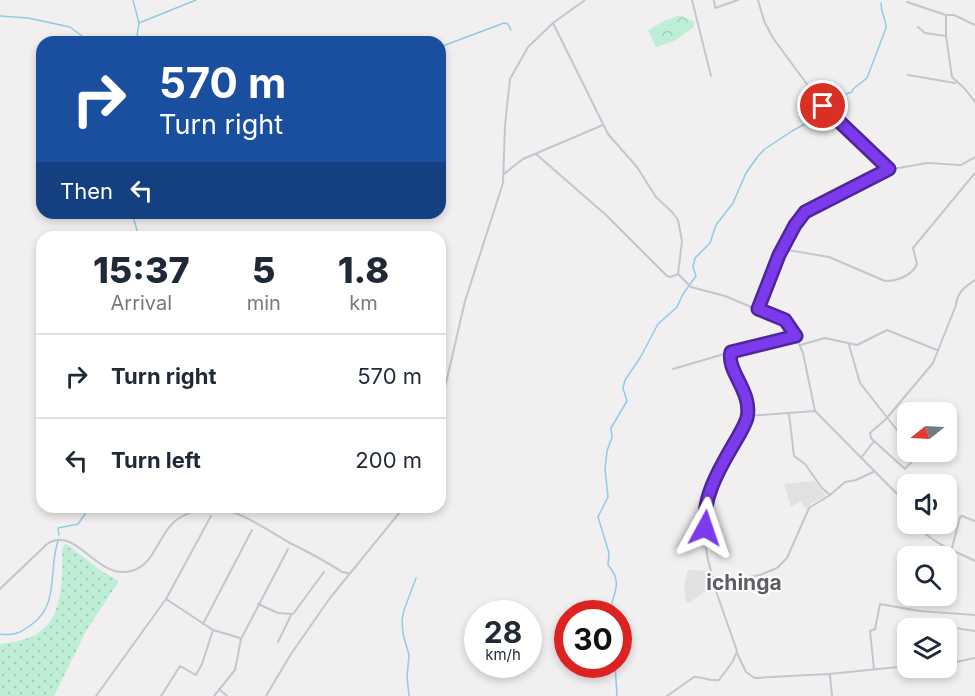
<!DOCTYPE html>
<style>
body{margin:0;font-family:Inter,sans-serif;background:#f6f6f7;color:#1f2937;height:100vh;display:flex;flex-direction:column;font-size:22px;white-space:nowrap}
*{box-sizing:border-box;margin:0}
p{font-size:20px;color:#747a83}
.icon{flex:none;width:33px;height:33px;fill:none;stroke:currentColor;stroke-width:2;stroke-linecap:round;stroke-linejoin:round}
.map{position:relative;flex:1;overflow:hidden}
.side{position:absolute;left:36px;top:231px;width:410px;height:282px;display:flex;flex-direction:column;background:#fff;border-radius:18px;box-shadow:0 3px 9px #0003}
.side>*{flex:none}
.banner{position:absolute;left:36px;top:36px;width:410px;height:183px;border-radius:18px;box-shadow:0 3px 9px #0003;background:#1a4fa0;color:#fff;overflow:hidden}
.needle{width:39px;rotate:252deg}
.buttons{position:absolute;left:897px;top:402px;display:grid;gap:12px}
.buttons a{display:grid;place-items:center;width:60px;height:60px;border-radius:12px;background:#fff;box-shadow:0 3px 9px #0003;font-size:30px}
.speed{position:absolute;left:464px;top:600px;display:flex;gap:12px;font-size:30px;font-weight:700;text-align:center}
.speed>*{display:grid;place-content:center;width:78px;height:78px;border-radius:50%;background:#fff;box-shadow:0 3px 9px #0003;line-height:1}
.speed small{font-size:15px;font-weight:400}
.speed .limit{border:9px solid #d22;background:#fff;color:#111}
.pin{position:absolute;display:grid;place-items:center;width:51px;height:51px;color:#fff;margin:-26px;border:3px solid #fff;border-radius:50%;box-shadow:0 2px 6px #0007}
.me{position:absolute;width:66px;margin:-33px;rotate:5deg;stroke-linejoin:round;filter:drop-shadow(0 0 4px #0008)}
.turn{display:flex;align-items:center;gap:21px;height:126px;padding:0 24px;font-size:27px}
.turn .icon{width:78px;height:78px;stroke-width:2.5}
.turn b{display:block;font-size:42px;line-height:51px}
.then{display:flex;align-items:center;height:57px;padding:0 24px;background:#0003;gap:12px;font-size:22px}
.eta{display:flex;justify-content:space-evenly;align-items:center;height:102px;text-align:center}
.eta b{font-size:36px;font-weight:800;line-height:42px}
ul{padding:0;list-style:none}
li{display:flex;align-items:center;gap:18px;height:84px;padding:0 24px;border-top:2px solid #e0e1e3}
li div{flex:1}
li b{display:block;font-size:22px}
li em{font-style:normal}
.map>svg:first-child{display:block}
.education{fill:#e2e0e1}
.grass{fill:url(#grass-dots)}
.forest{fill:url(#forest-crowns)}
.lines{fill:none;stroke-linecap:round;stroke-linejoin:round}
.stream{stroke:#8dcce9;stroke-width:1.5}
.street{stroke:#c0c7d0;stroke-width:2}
.route-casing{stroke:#51269a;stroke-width:15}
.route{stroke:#7c3aed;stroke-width:10}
.labels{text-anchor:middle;stroke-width:4.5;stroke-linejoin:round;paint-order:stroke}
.quarter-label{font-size:21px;font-weight:bold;fill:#5b5e63;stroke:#fff}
</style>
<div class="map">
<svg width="975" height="696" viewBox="0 0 975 696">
<defs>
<pattern id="grass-dots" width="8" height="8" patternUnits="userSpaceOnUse" patternTransform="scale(1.5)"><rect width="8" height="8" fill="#beeed6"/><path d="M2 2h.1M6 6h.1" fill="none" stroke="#a5ceba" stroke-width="1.8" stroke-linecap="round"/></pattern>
<pattern id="forest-crowns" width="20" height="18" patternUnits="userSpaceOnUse" patternTransform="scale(1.5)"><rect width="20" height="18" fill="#beeed6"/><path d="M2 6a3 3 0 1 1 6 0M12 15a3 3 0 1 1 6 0" fill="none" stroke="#a5ceba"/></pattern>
</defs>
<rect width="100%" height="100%" fill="#f1efef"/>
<path class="education" d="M815,481L826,496L812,503L806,509L800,501L791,507L784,484Z
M688,570L710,571L714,585L689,603L686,601L684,588Z"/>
<path class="grass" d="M66,544L103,572L119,581L86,631L54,696H0V644C46,640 60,620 62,574C63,565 61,555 63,546Z"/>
<path class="forest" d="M680,15L694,22V27L674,41L656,47L648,30L664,21Z"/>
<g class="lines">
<path class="stream" d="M133,0L139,23L136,42
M0,16L28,18L70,27L90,42
M139,23L196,0
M440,47L504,23L508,24L511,30
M829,110C834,102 843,94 852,92L853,89L867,78L886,28C886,19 881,13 881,3
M132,213L139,237
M59,535L58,528L78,524L90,507
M609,614C613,593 624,583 608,565L609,553L598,517L608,497L605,469L607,451L612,437L611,428L627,401L623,388L625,380L640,358L658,324L677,307L683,294L696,276L693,267L695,258L710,243L716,225L733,203L746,173L758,156L765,149L792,131L827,112
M0,634C14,636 20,633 31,625C60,605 48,570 58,541
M615,664L617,696
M409,696L407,677L409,655L403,634L402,620L404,610L416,578"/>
<path class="street" d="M692,0L711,76
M714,0L715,8L738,0
M758,0L764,21L773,38L823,106L888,169
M907,2L946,15
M553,23L608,134L637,167L656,197L672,212L678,220L682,241L678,274L691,287L725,296L787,322L794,332L803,353L815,411L908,505
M975,25L954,15H946V36L952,77L965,89L975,102
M918,27L925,33L946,36
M908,75L955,83
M536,154L606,215L667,276L671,277L678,274
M504,174L523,159L603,125
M782,249L829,257L885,281C897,281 912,276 917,264L913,248L975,173
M758,309L779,255L795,225L809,209L887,170L927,163L961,165L975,157
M800,345L825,338L857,345L887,330L937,350
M849,345L860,383L908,444
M673,369L731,352
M440,409L465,301L503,183L505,125L510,79L528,47L553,23L585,0
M789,414L794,456L805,464L822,488L830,495
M747,416L815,411
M874,441L905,469L916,457L913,452
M861,458L874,441L871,438L870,433L886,419L933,363L956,305C957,292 965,287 975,280
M916,524C929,542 955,551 975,561
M952,548L960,517L962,516L975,521
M716,585C707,565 700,524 706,502C710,485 721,468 729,452C735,440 746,427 747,414C749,390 727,368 731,352L796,336
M0,589L47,544C74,526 93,572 123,572C153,572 156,539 173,523C184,512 204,507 220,509C245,513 268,531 290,543C308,552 326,561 342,572L348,573
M166,599L213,630L240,638
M258,604L278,613L293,614L324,572
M203,624L252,530
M941,626L975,631
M278,642L291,615
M737,653L746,672L755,678L829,674L908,666
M946,664L975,658
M874,669L870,631L875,629L880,604L919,611L975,615
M830,675L832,696
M219,689L227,696
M96,696L166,599L211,516
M161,696L180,666L196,675L202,664L213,630
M214,696L235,670L241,639L288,549
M266,696L291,654L330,598L404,507
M667,696L694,677C703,676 710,682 719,680L733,661L737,651L716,591V585L722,582L760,575L777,568L787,558L809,508L830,495L845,482L856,480L873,472"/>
</g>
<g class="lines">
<g class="route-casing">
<path id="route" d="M705,528C702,499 718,471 732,447C737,438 744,428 747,418C753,392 726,371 731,352L796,336L785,320L758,309L779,255L795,225L805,212L889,169L823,106"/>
</g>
<use href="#route" class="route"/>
</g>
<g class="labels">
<g class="quarter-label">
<text x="744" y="590">ichinga</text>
</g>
</g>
</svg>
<div class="buttons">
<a><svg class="needle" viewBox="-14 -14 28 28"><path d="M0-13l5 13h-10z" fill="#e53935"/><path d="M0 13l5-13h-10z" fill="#747a83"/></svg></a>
<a><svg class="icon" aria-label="sound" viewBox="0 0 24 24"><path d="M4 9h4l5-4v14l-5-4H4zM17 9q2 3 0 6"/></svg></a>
<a><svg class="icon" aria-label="search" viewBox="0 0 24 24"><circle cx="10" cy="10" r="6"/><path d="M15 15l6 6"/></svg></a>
<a><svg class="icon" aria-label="layers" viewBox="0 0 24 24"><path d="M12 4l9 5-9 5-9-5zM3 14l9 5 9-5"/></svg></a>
</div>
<div class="speed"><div>28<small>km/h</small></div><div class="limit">30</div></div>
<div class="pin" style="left:823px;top:106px;background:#d93025"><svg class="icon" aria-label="arrive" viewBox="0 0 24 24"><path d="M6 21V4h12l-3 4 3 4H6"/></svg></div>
<svg class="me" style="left:705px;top:528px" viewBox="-20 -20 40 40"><path d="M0-17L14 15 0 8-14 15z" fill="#7c3aed" stroke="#fff" stroke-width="4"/></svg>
<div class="banner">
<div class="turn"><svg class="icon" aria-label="right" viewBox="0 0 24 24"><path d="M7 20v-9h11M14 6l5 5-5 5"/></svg><div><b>570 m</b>Turn right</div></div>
<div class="then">Then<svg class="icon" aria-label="left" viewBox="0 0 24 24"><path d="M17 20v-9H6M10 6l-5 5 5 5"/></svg></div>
</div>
<section class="side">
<div class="eta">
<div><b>15:37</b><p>Arrival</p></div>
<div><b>5</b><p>min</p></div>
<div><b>1.8</b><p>km</p></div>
</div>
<ul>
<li><svg class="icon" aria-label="right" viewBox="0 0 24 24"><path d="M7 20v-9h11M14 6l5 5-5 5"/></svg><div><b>Turn right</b></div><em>570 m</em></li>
<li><svg class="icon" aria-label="left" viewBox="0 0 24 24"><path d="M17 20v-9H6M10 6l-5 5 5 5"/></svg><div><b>Turn left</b></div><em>200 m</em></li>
</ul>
</section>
</div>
